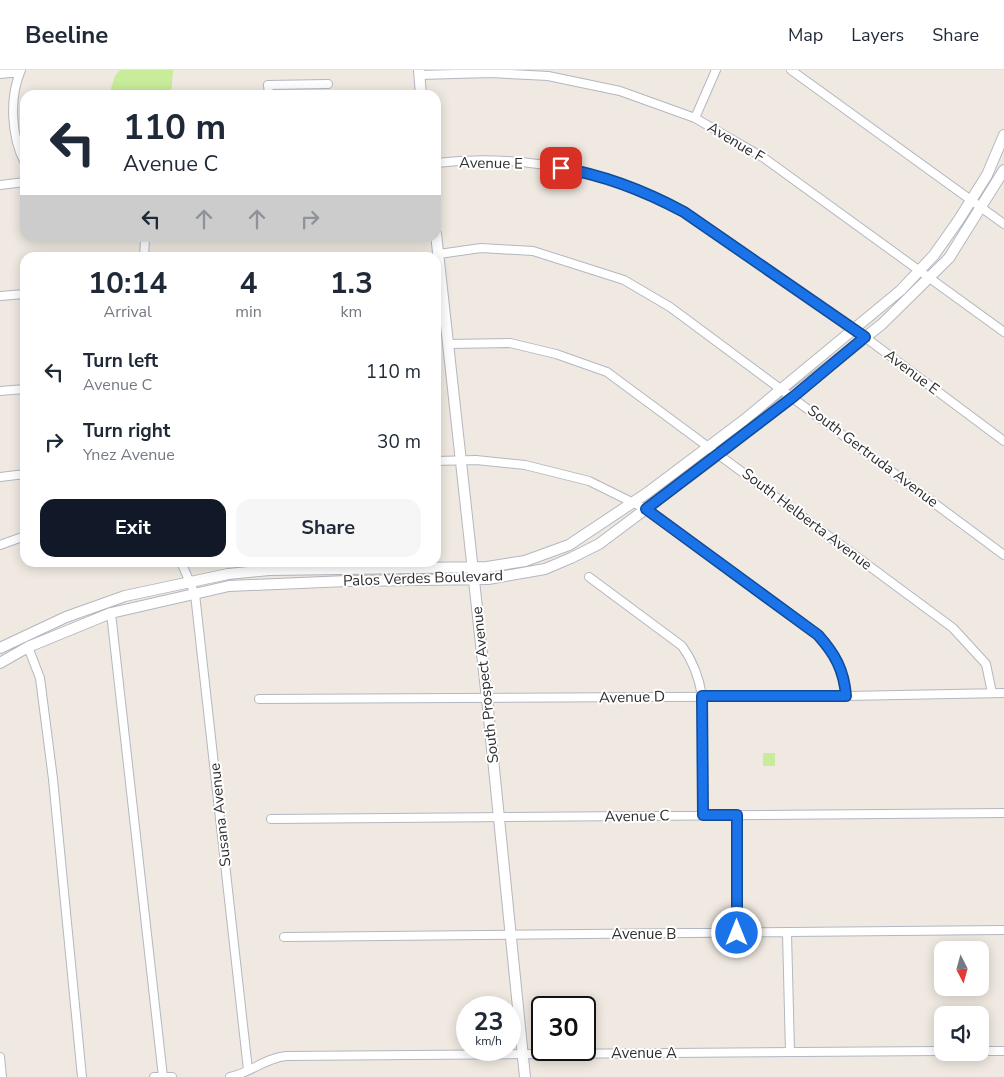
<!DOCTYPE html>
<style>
body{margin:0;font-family:"Nunito Sans",sans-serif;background:#f6f6f7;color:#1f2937;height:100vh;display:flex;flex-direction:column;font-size:19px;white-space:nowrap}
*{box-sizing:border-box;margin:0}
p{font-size:16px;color:#747a83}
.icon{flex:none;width:28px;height:28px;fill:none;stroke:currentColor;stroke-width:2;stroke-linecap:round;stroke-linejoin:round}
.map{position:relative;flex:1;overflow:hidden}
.details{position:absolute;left:20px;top:182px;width:421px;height:315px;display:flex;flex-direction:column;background:#fff;border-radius:15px;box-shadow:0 2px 12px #0003}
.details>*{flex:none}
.banner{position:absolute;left:20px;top:20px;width:421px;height:152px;border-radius:15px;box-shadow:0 2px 12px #0003;background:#fff;color:#1f2937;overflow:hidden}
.needle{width:32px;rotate:174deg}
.tools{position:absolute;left:934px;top:871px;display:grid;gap:10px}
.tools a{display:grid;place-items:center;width:55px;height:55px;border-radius:10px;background:#fff;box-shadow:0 2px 12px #0003;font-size:25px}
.speed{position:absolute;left:456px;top:926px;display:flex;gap:10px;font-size:25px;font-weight:700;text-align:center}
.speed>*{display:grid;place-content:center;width:65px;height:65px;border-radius:50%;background:#fff;box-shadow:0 2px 12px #0003;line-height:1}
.speed small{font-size:12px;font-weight:400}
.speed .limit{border:2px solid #111;border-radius:8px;background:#fff;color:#111}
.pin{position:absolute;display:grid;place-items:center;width:42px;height:42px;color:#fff;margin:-21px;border-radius:10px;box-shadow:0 2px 8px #0006}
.me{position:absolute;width:55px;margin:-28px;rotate:0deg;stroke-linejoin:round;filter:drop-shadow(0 0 4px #0008)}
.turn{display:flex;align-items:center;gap:18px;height:105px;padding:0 20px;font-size:22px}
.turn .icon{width:65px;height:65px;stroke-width:2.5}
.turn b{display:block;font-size:35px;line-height:42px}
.lanes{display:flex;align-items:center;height:48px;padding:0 20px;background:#0003;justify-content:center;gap:25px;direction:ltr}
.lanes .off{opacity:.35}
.eta{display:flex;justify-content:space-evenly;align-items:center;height:85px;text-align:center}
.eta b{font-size:30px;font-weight:700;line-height:35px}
.cta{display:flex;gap:10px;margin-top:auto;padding:10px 20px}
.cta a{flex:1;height:58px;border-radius:15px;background:#111827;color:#fff;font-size:20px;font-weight:700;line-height:58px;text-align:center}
.cta a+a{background:#f6f6f7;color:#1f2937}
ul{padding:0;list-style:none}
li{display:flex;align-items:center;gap:15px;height:70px;padding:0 20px}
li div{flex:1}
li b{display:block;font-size:19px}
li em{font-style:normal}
header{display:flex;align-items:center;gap:30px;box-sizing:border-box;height:70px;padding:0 25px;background:#fff;border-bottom:1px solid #e0e1e3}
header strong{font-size:24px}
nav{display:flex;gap:28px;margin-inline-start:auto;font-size:18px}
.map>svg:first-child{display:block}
.pitch{fill:#c9ec9a}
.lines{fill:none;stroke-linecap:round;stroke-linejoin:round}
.street-casing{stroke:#b4b7c1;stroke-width:10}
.secondary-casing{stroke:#b4b7c1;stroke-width:12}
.street{stroke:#fff;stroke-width:8}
.secondary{stroke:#fff;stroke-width:10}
.route-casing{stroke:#114b97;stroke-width:12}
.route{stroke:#1a73e8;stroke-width:9}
.labels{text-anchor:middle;stroke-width:4;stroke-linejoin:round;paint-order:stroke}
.street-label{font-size:15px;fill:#2e2e2e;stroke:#fff}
</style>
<header>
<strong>Beeline</strong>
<nav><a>Map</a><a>Layers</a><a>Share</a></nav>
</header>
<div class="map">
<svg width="1004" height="1007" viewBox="0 0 1004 1007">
<rect width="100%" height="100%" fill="#efe9e1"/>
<path class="pitch" d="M120,0H173L171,25H109L115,6Z
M763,683H775V696H763Z"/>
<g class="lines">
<g class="street-casing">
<path id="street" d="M21,0C9,27 11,67 25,93
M791,0L1004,154
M0,4L20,2
M419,5L491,3L548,6L620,21L695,48L764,88L1004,262
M269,25L268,15L328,14
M695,48L716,0
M436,93C521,83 609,101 684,141L854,259L1004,371
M0,115L25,112
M439,184L481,178L533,181L624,210L670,237L1004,485
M144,188L145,168
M0,226L25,224
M449,274L510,273L556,284L607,302L953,558L986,594L992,623
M0,321L25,319
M436,391L476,390L525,395L589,411L646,439L818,565C835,584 844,600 846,626
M0,407L25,404
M0,475L25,466
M181,492L195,524L248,1000
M589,507L682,576C693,591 699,607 702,626L703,745
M111,543L163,1007
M28,577L40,608L53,709L82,1007
M259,629L846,626L1004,623
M737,745V863
M271,749L1004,743
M787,863L790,982
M284,867L1004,860
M980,981H1004
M0,987L2,1007
M154,1007H172
M230,1007C250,1003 265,988 286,986L942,981"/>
</g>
<g class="secondary-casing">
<path id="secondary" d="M419,0L421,25
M436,164L487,629L525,1007
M0,578L66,547L125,526L228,504L269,500L487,497L525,491L569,475L647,423L744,350L901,220L934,185L958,151L987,105L1004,65
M0,593L28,577L111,543L229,516L347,511L488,509L545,499L571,488L599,474L719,384L882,254L949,188L1004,100"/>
</g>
<use href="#street" class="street"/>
<use href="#secondary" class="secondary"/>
</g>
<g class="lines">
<g class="route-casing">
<path id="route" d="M561,98C604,105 645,121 684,142L865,267L793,327L646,439L818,565C835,584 844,600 846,626H702L703,745H737V863"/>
</g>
<use href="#route" class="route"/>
</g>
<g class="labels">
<g class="street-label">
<text transform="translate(736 72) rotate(31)" y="5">Avenue F</text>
<text transform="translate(491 93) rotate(1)" y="5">Avenue E</text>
<text transform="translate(912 302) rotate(37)" y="5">Avenue E</text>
<text transform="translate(873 386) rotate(37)" y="5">South Gertruda Avenue</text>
<text transform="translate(807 449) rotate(37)" y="5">South Helberta Avenue</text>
<text transform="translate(423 508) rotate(-2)" y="5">Palos Verdes Boulevard</text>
<text transform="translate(485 615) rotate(-96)" y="5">South Prospect Avenue</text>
<text transform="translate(632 627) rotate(-1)" y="5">Avenue D</text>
<text transform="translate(220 745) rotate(-96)" y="5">Susana Avenue</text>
<text transform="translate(637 746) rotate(-1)" y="5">Avenue C</text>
<text x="644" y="869">Avenue B</text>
<text x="644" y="988">Avenue A</text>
</g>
</g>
</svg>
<div class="tools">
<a><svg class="needle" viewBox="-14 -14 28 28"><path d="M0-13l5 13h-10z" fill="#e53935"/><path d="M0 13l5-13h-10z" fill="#747a83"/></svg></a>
<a><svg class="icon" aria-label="sound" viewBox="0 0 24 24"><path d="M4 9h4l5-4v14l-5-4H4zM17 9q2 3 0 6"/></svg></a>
</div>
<div class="speed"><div>23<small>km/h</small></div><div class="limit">30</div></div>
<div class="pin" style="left:561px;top:98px;background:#d93025"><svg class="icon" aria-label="arrive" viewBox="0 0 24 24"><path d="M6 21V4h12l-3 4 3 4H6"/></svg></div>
<svg class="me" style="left:737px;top:863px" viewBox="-20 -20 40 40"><circle r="17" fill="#1a73e8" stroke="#fff" stroke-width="3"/><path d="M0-11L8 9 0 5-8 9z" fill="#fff"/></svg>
<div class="banner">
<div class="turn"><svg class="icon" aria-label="left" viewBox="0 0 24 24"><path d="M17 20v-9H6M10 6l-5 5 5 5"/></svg><div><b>110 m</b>Avenue C</div></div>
<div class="lanes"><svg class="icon" aria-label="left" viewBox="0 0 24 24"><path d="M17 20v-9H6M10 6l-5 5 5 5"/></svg><svg class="icon off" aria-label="ahead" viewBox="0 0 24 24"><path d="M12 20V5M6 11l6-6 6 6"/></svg><svg class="icon off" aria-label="ahead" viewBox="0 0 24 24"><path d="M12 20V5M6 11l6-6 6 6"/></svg><svg class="icon off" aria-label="right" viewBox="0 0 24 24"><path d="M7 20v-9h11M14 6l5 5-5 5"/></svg></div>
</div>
<section class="details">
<div class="eta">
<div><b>10:14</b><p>Arrival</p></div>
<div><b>4</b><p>min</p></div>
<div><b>1.3</b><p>km</p></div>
</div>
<ul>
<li><svg class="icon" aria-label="left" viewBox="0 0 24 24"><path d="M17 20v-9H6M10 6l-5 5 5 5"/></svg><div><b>Turn left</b><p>Avenue C</p></div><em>110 m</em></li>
<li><svg class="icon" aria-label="right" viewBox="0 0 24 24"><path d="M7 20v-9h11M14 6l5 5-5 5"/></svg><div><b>Turn right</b><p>Ynez Avenue</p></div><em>30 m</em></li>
</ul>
<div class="cta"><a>Exit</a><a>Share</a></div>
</section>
</div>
